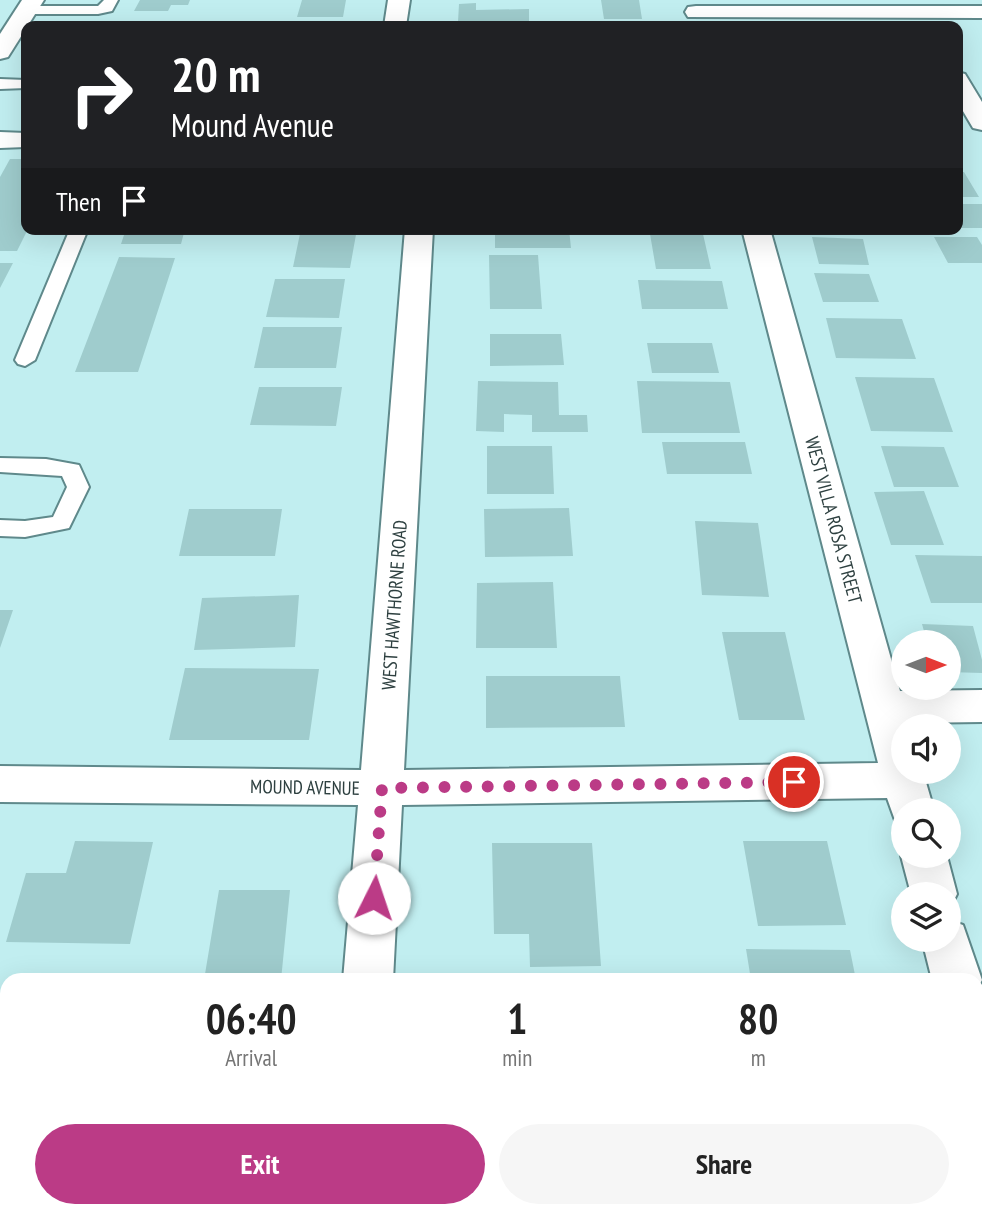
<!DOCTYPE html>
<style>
body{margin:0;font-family:"PT Sans Narrow",sans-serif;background:#f6f6f6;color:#222;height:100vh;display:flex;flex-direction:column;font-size:26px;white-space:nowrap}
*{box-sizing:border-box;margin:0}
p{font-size:23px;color:#767676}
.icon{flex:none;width:38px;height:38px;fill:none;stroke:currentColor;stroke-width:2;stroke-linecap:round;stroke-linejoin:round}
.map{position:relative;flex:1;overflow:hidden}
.drawer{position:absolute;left:0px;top:973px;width:984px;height:245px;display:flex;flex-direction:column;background:#fff;border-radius:21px 21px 0 0;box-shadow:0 7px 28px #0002}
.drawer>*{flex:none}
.top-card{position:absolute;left:21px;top:21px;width:942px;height:214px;border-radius:14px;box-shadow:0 7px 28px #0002;background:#202124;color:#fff;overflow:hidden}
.needle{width:46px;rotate:90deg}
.buttons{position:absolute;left:891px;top:630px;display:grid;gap:14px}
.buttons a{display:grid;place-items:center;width:70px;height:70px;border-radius:50%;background:#fff;box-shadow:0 7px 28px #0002;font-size:35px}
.pin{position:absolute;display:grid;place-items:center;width:60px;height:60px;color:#fff;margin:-30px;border:4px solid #fff;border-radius:50%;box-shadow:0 2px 7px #0007}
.me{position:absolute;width:77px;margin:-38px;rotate:4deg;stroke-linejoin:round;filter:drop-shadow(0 0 5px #0008)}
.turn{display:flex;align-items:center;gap:24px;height:147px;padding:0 35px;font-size:32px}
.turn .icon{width:91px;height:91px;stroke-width:2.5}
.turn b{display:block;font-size:49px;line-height:60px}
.then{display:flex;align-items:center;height:66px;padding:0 35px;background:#0003;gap:14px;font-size:26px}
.eta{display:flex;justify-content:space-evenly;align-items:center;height:119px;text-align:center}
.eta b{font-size:42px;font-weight:700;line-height:49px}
.action{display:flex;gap:14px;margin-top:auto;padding:14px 35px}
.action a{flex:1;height:80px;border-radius:42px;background:#bb3b86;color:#fff;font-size:28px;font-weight:700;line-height:80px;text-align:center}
.action a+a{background:#f6f6f6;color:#222}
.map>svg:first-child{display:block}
.building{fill:#9fcccd}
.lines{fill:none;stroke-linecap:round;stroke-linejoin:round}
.lane-casing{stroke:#5f898b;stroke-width:4}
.street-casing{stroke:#5f898b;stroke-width:4}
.secondary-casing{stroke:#5f898b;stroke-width:4}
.lane{fill:#fff;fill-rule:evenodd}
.street{fill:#fff;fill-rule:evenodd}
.secondary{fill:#fff;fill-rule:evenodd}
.route{stroke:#bb3b86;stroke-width:12;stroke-dasharray:0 21.6}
.labels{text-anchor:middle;stroke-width:7;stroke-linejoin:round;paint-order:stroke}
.street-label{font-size:19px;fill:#2e4040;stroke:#fff}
</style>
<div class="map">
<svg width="982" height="1218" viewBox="0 0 982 1218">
<rect width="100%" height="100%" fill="#c1eef0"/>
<path class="building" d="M140,0H190L188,5H171L168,11H134Z
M302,0H346L343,17H297Z
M601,0H639L642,19H604Z
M476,3V10L529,9V22H458L459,4Z
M786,22L789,26H743L741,23Z
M290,23L347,24L346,26H288Z
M10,159H26L28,229L17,251H0V177Z
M957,172H964L979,197H957Z
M957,204H982V228H957Z
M126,229H185L181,244H121Z
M301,229H357L350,268L293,267Z
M495,229H569L571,248H495Z
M650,234H703L711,269H656Z
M812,237L863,239L869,265L819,264Z
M934,237H977L982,245V263H948Z
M489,255H538L542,309H490Z
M119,257L175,258L138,372H75Z
M0,263H13L0,288Z
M814,273L869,274L879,302H823Z
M275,279H345L339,318L266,317Z
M638,280L722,281L728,309H642Z
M826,318L902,319L916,359L836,358Z
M263,327H342L336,368H254Z
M490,334H561L564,365L490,366Z
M647,343H712L719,373H652Z
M855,377L934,378L953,432L871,431Z
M478,381L558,382L559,415H587L588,432H532V415L504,414V432L476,431Z
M637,381L730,382L740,433H642Z
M259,387H342L336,426L250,425Z
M662,442H745L752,474H667Z
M487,446H552L554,494H487Z
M881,446L944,447L959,487H894Z
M924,491L944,545H891L874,492Z
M569,508L573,556L485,557L484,509Z
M189,509H282L275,556H179Z
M695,521L758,523L769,597L702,595Z
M915,555L982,556V603H931Z
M553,582L557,648H476L477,583Z
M299,595L295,647L194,650L202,598Z
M0,610H13L0,648Z
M922,624L973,626L982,660V673L948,672V642H927Z
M722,632H785L805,720H739Z
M185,668L319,669L309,740H169Z
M486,676H620L625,727L486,728Z
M75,841L153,842L130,944L6,942L26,873H66Z
M743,841H827L846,925L758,926Z
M492,843H592L601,966L530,967L529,934H494Z
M219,890H290L281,980H204Z
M746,949L850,950L856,980H751Z
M71,1211H262L261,1218H70Z
M458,1211H592V1218H458Z
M788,1211H910L911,1218H789Z"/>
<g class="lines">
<g class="lane-casing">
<path id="lane" d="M104,0H118L112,11L98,14H26L19,10L26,6H98Z
M0,79L26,80V88L0,89Z
M70,229H88L35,360L25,366L18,364L15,360Z
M0,458L46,459L79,465L89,487L69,528L25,537L0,536V520L25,521L53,517L67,487L62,476L0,472Z"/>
</g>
<g class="street-casing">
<path id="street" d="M388,0H410L406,26H384Z
M696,6H982V18L688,17L685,12L688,7Z
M957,72L965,74L982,102V130L973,128L957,101Z
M0,132L26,133V147L0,148Z
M405,229H433L404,770L878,763L742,229H770L900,691L982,690V722L909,723L910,726H903V772H923L934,810H903V825L896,823L887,798L402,805L393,980H343L358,805L0,802V766L361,770Z
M903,852V856H947L957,894L950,908L948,894H911L901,856Z
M948,920L963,925L982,980L976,991V980H932L922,940H948Z
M976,1028L982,1030V1097L976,1095Z
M323,1211H379V1218H323Z"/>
</g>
<g class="secondary-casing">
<path id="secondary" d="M22,0H44L8,57L0,59V34Z"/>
</g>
<use href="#lane" class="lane"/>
<use href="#street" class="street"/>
<use href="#secondary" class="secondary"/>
</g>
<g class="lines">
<path class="route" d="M374,898L382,788L794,782"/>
</g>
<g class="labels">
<g class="street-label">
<text transform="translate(834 520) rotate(75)" y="7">WEST VILLA ROSA STREET</text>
<text transform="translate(394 605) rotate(-86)" y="7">WEST HAWTHORNE ROAD</text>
<text transform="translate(305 787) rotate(1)" y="7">MOUND AVENUE</text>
</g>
</g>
</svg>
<div class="buttons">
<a><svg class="needle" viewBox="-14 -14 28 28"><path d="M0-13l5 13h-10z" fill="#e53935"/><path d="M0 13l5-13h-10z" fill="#767676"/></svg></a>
<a><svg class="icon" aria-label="sound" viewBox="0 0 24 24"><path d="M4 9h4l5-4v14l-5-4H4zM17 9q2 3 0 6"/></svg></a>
<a><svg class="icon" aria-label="search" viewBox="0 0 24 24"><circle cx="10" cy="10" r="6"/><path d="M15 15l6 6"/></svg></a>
<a><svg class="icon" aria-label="layers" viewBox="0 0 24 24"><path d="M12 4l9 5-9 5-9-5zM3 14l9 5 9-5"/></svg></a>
</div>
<div class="pin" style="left:794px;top:782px;background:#d93025"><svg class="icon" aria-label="arrive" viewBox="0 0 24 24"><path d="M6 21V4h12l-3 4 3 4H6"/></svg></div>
<svg class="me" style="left:374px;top:898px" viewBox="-20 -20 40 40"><circle r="19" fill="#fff"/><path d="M0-13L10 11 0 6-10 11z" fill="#bb3b86"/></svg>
<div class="top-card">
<div class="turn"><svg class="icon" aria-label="right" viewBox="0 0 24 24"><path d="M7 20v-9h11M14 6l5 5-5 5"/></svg><div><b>20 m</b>Mound Avenue</div></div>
<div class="then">Then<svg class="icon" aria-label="arrive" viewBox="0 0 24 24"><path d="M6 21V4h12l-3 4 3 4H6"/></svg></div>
</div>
<section class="drawer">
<div class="eta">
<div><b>06:40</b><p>Arrival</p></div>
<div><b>1</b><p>min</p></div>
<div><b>80</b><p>m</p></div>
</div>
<div class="action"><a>Exit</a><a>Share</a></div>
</section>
</div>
